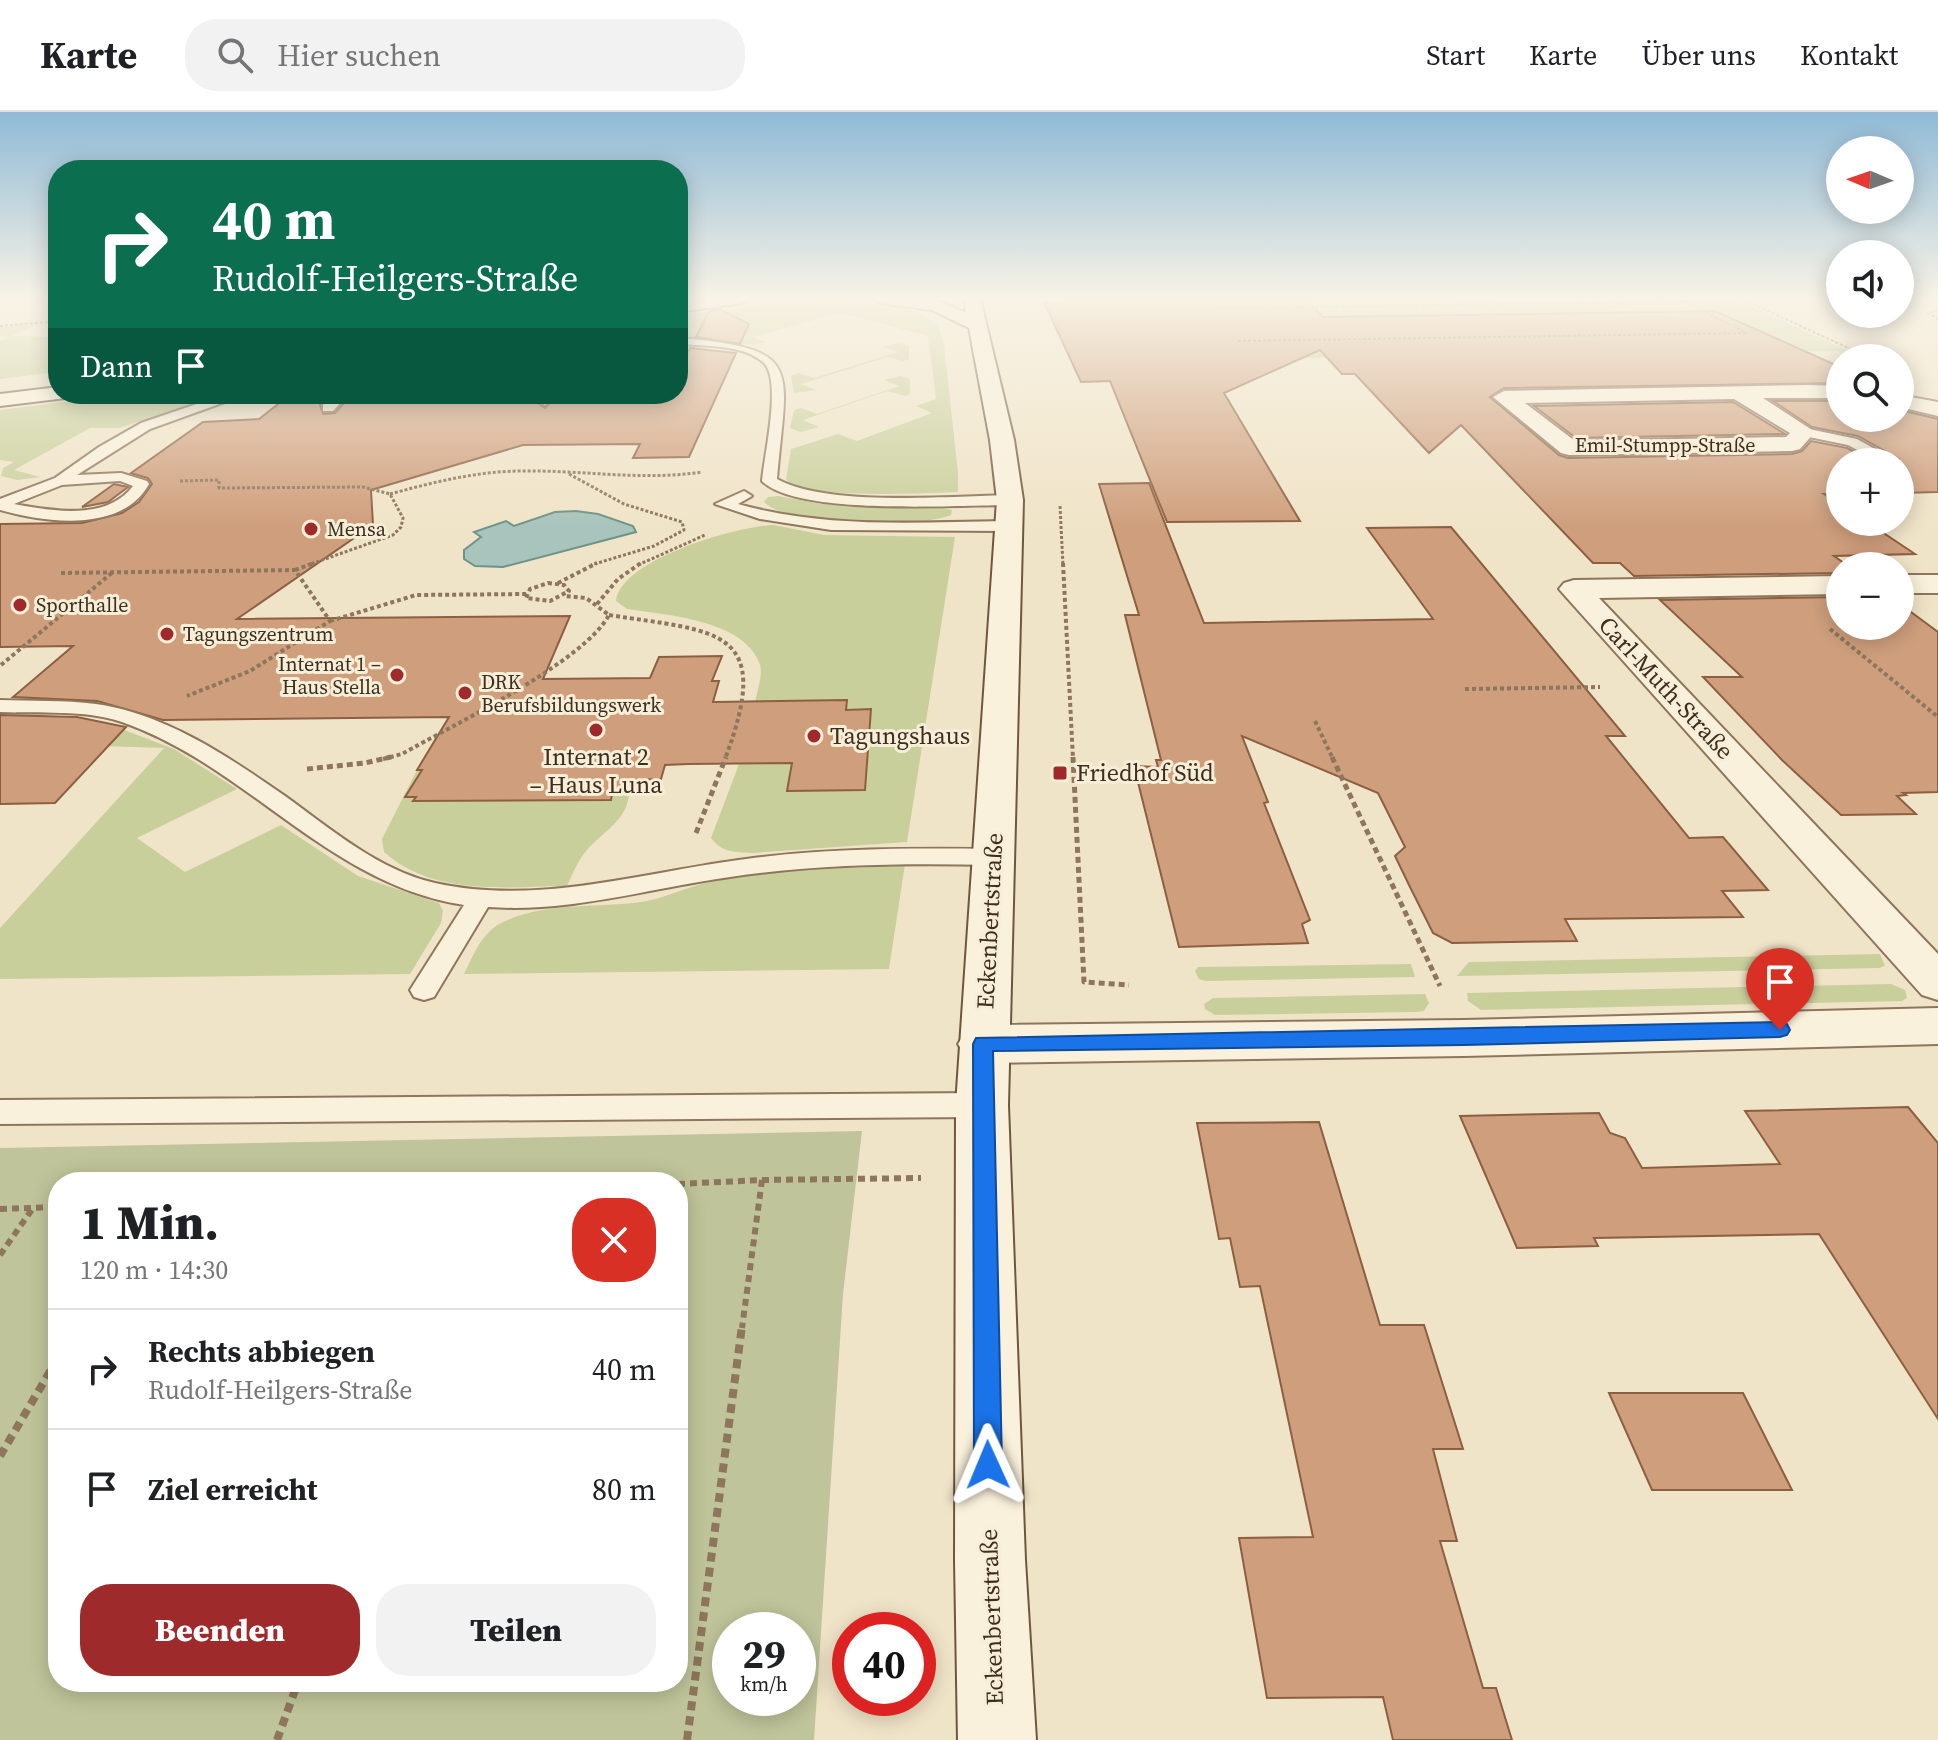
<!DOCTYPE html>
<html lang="de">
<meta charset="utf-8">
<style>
body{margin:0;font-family:"Source Serif 4",serif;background:#f2f2f2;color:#202124;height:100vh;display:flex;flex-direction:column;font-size:30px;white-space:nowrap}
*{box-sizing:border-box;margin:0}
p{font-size:26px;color:#757577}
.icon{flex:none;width:44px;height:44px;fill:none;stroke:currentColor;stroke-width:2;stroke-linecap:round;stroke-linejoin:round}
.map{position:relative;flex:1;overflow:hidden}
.side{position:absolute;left:48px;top:1060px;width:640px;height:520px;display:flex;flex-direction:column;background:#fff;border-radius:32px;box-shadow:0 4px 20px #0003}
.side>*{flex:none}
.top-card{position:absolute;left:48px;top:48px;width:640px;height:244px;border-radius:32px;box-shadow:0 4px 20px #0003;background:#0b6e4f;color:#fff;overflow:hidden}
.needle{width:52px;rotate:272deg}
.controls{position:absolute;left:1826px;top:24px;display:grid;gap:16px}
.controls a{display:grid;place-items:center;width:88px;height:88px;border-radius:50%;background:#fff;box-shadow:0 4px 20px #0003;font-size:40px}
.speed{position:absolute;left:712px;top:1500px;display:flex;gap:16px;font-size:40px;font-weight:700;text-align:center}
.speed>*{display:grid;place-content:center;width:104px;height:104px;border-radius:50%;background:#fff;box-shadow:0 4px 20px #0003;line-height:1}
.speed small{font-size:20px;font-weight:400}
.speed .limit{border:12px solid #d22;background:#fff;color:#111}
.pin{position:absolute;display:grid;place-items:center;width:68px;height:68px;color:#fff;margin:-82px -34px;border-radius:50% 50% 50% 0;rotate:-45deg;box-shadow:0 0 8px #0007}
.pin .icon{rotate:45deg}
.me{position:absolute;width:88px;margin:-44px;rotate:359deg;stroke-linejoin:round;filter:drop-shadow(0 0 6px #0008)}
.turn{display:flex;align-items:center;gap:28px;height:168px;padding:0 32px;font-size:36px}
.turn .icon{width:104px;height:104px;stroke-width:2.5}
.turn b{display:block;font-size:56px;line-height:68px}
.then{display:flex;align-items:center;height:76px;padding:0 32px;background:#0003;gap:16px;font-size:30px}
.round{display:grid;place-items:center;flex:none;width:84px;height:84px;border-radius:32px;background:#f2f2f2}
.head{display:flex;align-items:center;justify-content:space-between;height:136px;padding:0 32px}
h1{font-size:48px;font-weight:800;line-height:60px}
.cta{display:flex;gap:16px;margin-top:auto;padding:16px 32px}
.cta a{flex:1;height:92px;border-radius:32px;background:#9e2a2b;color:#fff;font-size:32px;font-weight:800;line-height:92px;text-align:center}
.cta a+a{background:#f2f2f2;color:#202124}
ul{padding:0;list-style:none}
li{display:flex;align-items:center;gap:24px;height:120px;padding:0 32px;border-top:2px solid #e0e0e0}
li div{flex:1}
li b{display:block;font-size:30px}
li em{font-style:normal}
header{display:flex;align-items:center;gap:48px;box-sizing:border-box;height:112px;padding:0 40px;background:#fff;border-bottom:2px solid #e0e0e0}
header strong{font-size:38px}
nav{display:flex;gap:44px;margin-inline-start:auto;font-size:28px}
.search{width:560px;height:72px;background:#f2f2f2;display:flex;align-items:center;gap:20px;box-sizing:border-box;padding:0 28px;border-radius:32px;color:#757577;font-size:30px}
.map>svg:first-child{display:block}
.green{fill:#c9cf9b}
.cemetery{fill:#bfc49a;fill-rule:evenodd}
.water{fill:#a9c4bc;stroke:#6f938a;stroke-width:2}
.building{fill:#cf9f7d;stroke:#8d5f41;stroke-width:2}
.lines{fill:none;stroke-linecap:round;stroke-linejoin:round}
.lane-casing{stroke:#8d765c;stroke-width:4}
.street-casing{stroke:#8d765c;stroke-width:4}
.secondary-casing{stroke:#6f573f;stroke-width:4}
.path-far5{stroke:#8d765c;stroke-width:2;stroke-dasharray:3 2;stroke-linecap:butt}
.path-far4{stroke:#8d765c;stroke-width:3;stroke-dasharray:3 2;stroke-linecap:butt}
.path-far3{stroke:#8d765c;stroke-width:4;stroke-dasharray:4 3;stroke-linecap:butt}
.path-far2{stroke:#8d765c;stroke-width:5;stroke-dasharray:6 4;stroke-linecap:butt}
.path-far1{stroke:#8d765c;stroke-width:6;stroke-dasharray:7 5;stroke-linecap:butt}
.path{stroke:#8d765c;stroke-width:8;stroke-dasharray:9 6;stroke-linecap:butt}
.lane{fill:#faf1dc;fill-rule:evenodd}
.street{fill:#faf1dc;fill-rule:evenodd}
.secondary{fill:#faf1dc;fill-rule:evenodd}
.route{fill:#1a73e8;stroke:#114b97;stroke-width:2}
.poi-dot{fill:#9e2a2b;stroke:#f7eed8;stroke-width:3}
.labels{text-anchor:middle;stroke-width:6;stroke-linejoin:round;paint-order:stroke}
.far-street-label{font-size:20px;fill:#3d2e20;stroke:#f7eed8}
.far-poi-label{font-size:20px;fill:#3d2e20;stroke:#f7eed8;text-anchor:start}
.street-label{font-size:24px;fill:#3d2e20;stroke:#f7eed8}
.poi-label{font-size:24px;fill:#3d2e20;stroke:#f7eed8;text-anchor:start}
</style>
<header>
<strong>Karte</strong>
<div class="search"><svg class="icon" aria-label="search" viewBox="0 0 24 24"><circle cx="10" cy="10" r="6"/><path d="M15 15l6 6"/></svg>Hier suchen</div>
<nav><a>Start</a><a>Karte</a><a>Über uns</a><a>Kontakt</a></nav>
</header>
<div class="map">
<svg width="1938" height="1628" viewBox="0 0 1938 1628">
<rect width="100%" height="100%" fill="#f0e4c8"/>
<path class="green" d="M1202,186H1733L1848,239L1254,247Z
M791,191C829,190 909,185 938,213L944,232L958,361V380C928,381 800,388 786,367L791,337L838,322L857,329L932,301L916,294L936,287L928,224L840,201L753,225L765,230L753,233L678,225V203Z
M58,210L38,212L12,224L58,225V260L0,267V229L9,225L0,224V215Z
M899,231L909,234V247L903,249L887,245L801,272L816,278L794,281L791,264L799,261L814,266L898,240L884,235Z
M901,264L910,267V281L906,284L887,279L803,308L819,315L801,320L790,316L794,298L801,296L817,302L899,274L884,268Z
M125,282H222L120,316H90L14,358L40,365L17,368L1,364L3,356L14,350L0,348V298Z
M778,384L822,392L934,394L952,398L951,403C919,416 788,415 764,390L768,385Z
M774,413L824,423L955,425L907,730L753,741C735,740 722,741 711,726L739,652L792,651L788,679L865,678L871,598H846L847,588L755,590C757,579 763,563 760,553C746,508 666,503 627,497L616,489C621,447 738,414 774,413Z
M111,613L174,637L237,677L137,726L185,760L281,713L358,764L439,791L443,799L441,811L410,862L0,867V816L164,636L69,633Z
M417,658H422L406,684L416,685L414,689H442L444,685L462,689H504L507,685L522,689H550L553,684L566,688H610L612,683L629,682C627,709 602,720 586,739C578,749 573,761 567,774C506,775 433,784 384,740L382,727Z
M905,752L889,857L464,862C474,842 482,820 503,810C544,790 597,796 641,790C663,787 684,776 705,771C770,755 839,753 905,752Z
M1880,842L1885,854L1879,856L1457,864L1469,850Z
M1411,852L1415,865L1205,869L1199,867L1195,859L1198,855Z
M1891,872L1905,878L1907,886L1902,889L1481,898L1468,889L1467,881Z
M1425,882L1429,891L1424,899L1416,900L1215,903L1205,897L1204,892L1213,886Z"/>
<path class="cemetery" d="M862,1019L843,1182L814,1628H0V1036ZM58,1070H678V1570H58ZM798,1518V1586H730V1518Z"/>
<path class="water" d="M576,399L598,402L633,414L636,420L503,455L475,454L464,447V438L481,425L474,420L506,409L514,414L555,400Z"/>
<path class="building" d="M1064,186H1304L1323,205L1715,199L1840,255V271L1504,276L1490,285L1559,343L1568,346L1792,342L1802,339L1811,329L1847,336L1874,350H1840V382H1824L1840,392V410H1867L1915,442L1834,444L1848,454H1840V461L1634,464L1620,451H1593L1461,313L1429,341L1355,262H1342L1320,238L1224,281L1300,409L1167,410L1110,269L1081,270L1044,190H1067Z
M719,197L749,212L740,232L696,225L709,199Z
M690,236L736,241L689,345L633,346L640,332L523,333L371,378L373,413L237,507L570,504L543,567L650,566L659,545L722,544L712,569H719L713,590L847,588L846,598L871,597L865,678L787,679L792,651L688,652L665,653L661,667L634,668L629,682H612L611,688L413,689L416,685H405L422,658H417L449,605L163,608L97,589L13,585L73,534L0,535V412L82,411L122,401L139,390L152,372L148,366L131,361L203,310L259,307L291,282H331L320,293L323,302L335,301L352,282H540L536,290L545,296L559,282H678V259Z
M1773,289H1840V306H1900V298L1938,307V380L1900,381L1899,347L1858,324L1812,315Z
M1733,290L1785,322L1576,326L1534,294Z
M1149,371L1204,511L1433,507L1367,416L1451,415L1625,624H1606L1689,726L1723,725L1768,778L1722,779L1743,805L1565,807L1577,829L1452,831L1433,821L1410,775L1395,744L1405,735L1378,681L1242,624L1268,690L1264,691L1310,808L1302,812L1308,831L1179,835L1134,654L1158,655L1156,648H1161L1125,503H1139L1099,372Z
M114,372L128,375L108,390L82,395Z
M1840,485V514H1900V492L1938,520V680L1903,681L1906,683L1897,684L1916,702L1841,703L1782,648L1703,565H1742L1660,488Z
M0,603L77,605L126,615L55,691L0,692Z
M1908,995L1938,1031V1307L1819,1122L1594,1126L1598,1134L1517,1136L1460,1004L1599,1001L1610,1021L1625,1026L1642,1056L1780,1052L1745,999Z
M1319,1010L1380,1213H1424L1463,1337H1433L1457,1429H1440L1483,1576H1496L1512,1628H1393L1383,1585L1267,1586L1239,1426L1313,1425L1260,1174L1240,1175L1230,1126L1219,1127L1197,1011Z
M1609,1281H1743L1792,1378H1652Z"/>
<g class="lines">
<g class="lane-casing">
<path id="lane" d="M678,226C807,236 786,256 777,367C828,395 949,384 1010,383L1018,388L1010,393C959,393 796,404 762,369C764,344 782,269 764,251C744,232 703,234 678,232Z
M226,282H247L150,317L77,363L121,361L147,369L149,372C122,421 46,411 0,398V387L55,366L99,335L141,311ZM120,369L133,374C107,409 52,399 14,392L62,373Z
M336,282H349L333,299H323V293Z
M544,282H556L545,293L539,289Z
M1804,316L1857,327L1898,350H1880L1848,333L1799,323V317Z
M744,379L752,384L738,392C827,417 917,410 1008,409L1016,414L1008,419L831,418L760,407L715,392Z
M0,588C32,589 65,588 96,592C166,602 229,645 285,684C331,717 378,758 435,771C539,794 643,760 746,747C828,736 910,736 993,737L1002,740L1005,745L1002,750L993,753C905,751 818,752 730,765C651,776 570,801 488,795L434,885L424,888L414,885L410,878L464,793C329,773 248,654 122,610C83,597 40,602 0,600Z
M982,981L993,984L997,993L993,1002L982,1005L0,1012V988Z"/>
</g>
<g class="street-casing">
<path id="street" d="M1807,273L1840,274V286H1763L1815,320L1800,337L1792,339L1569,343L1561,341L1493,285L1504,279ZM1734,287L1790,321L1786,325L1575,329L1525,291Z
M1900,283L1938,290V304L1900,295Z
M1900,463H1938V481H1900Z
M1840,464V482L1599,486L1938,842V888L1922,883L1559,477L1564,471L1574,468Z
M1938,896V932L1464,944L983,951L966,945L958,932L966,919L983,913L1464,908Z"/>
</g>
<g class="secondary-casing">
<path id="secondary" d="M708,186H751L742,191L678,200V190Z
M872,186L936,188L966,201L964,186H980L1014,328L1023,388L1008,993L1025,1448L1036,1628H958L955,1448L956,993L997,388L990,328L969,216L932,198L881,191Z
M58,275V282H68L66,286L0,294V282Z"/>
</g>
<path class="path-far5" d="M1740,186L1870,246
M1211,196L1730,189
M1938,198L1928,201L1938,207
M0,214L58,209
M1238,229L1746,221L1684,189"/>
<path class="path-far4" d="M569,362L624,392L682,410L684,418L654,434L591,453
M180,369L219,368V376L363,375L390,382L403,406L401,415L393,423L308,453
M390,382C434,370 478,359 523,359C583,358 642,369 702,360
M1060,394L1063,453
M638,453L705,423"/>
<path class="path-far3" d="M1063,451L1073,647
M295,458L314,451
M61,461L295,458L330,509L250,559L187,584
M548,471L564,473L569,479L550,489L526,486L530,477Z
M558,471L597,451
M597,492L618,467L641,451
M609,503C718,520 775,515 725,647
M330,509L416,483L526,482
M1830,517L1938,605
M1,553L113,460
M1465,577L1600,575
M1315,609L1333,647
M383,647L402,642C453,613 584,550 609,503L586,486L565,484"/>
<path class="path-far2" d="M1073,645L1084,870L1129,873
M1332,645L1440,874
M307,657L365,651L391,645
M696,721L726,645"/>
<path class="path-far1" d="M762,1068L921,1066
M678,1072L762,1068L742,1216
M0,1097L58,1095
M0,1143L33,1096"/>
<path class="path" d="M0,1344L58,1246
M277,1628L298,1570
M687,1628L742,1214"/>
<use href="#lane" class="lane"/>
<use href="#street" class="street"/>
<use href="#secondary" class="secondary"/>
</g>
<linearGradient id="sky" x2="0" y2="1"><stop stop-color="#8fbad6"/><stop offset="0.45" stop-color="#f8f3e6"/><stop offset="1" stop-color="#f8f3e6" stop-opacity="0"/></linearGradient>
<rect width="1938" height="414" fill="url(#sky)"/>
<path class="route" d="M1780,910L1787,912L1790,918L1787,923L1780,925L1464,933L993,939L1002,1353L998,1362L988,1366L978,1362L974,1353L973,932L976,926Z"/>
<g class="poi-dot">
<circle cx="311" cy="417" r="8"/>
<circle cx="20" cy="493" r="8"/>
<circle cx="167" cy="522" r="8"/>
<circle cx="397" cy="563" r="8"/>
<circle cx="465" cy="581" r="8"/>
<circle cx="596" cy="618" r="8"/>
<circle cx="814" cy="624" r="8"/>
<rect x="1052" y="653" width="16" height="16" rx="4"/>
</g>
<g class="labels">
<g class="far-street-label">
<text x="1665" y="340">Emil-Stumpp-Straße</text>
</g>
<g class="far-poi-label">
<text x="327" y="424">Mensa</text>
<text x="36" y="500">Sporthalle</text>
<text x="183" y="529">Tagungszentrum</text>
<text x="381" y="559" text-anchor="end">Internat 1 –<tspan x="381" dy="23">Haus Stella</tspan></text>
<text x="481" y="577">DRK<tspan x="481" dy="23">Berufsbildungswerk</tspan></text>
</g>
<g class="street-label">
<text transform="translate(1666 576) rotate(47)" y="8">Carl-Muth-Straße</text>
<text transform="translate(990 809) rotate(-87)" y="8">Eckenbertstraße</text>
<text transform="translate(992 1505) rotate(-92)" y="8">Eckenbertstraße</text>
</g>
<g class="poi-label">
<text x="830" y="632">Tagungshaus</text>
<text x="596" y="653" text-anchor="middle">Internat 2<tspan x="596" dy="28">– Haus Luna</tspan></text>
<text x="1076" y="669">Friedhof Süd</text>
</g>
</g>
</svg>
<div class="controls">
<a><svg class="needle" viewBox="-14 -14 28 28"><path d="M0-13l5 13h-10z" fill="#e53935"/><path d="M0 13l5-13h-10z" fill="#757577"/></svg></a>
<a><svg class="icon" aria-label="sound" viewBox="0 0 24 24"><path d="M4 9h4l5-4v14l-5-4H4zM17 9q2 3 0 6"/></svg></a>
<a><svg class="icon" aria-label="search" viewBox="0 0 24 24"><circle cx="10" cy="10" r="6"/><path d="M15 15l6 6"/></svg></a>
<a>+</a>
<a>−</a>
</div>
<div class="speed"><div>29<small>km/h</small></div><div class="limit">40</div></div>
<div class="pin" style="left:1780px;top:918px;background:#d93025"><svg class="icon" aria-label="arrive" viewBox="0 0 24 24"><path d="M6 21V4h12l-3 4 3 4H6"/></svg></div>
<svg class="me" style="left:988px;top:1353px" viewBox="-20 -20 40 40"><path d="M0-17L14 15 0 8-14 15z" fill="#1a73e8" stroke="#fff" stroke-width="4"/></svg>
<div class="top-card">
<div class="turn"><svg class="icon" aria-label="right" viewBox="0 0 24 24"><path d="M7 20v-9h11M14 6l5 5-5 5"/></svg><div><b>40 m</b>Rudolf-Heilgers-Straße</div></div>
<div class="then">Dann<svg class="icon" aria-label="arrive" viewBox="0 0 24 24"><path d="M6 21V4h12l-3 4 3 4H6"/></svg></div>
</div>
<section class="side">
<div class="head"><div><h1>1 Min.</h1><p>120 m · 14:30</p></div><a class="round" style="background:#d93025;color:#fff"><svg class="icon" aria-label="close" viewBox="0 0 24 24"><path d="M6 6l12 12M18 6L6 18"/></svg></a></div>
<ul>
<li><svg class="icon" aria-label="right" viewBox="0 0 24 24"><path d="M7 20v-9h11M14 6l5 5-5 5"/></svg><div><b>Rechts abbiegen</b><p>Rudolf-Heilgers-Straße</p></div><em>40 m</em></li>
<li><svg class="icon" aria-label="arrive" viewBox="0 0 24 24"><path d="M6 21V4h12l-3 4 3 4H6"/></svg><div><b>Ziel erreicht</b></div><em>80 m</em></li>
</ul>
<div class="cta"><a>Beenden</a><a>Teilen</a></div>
</section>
</div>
